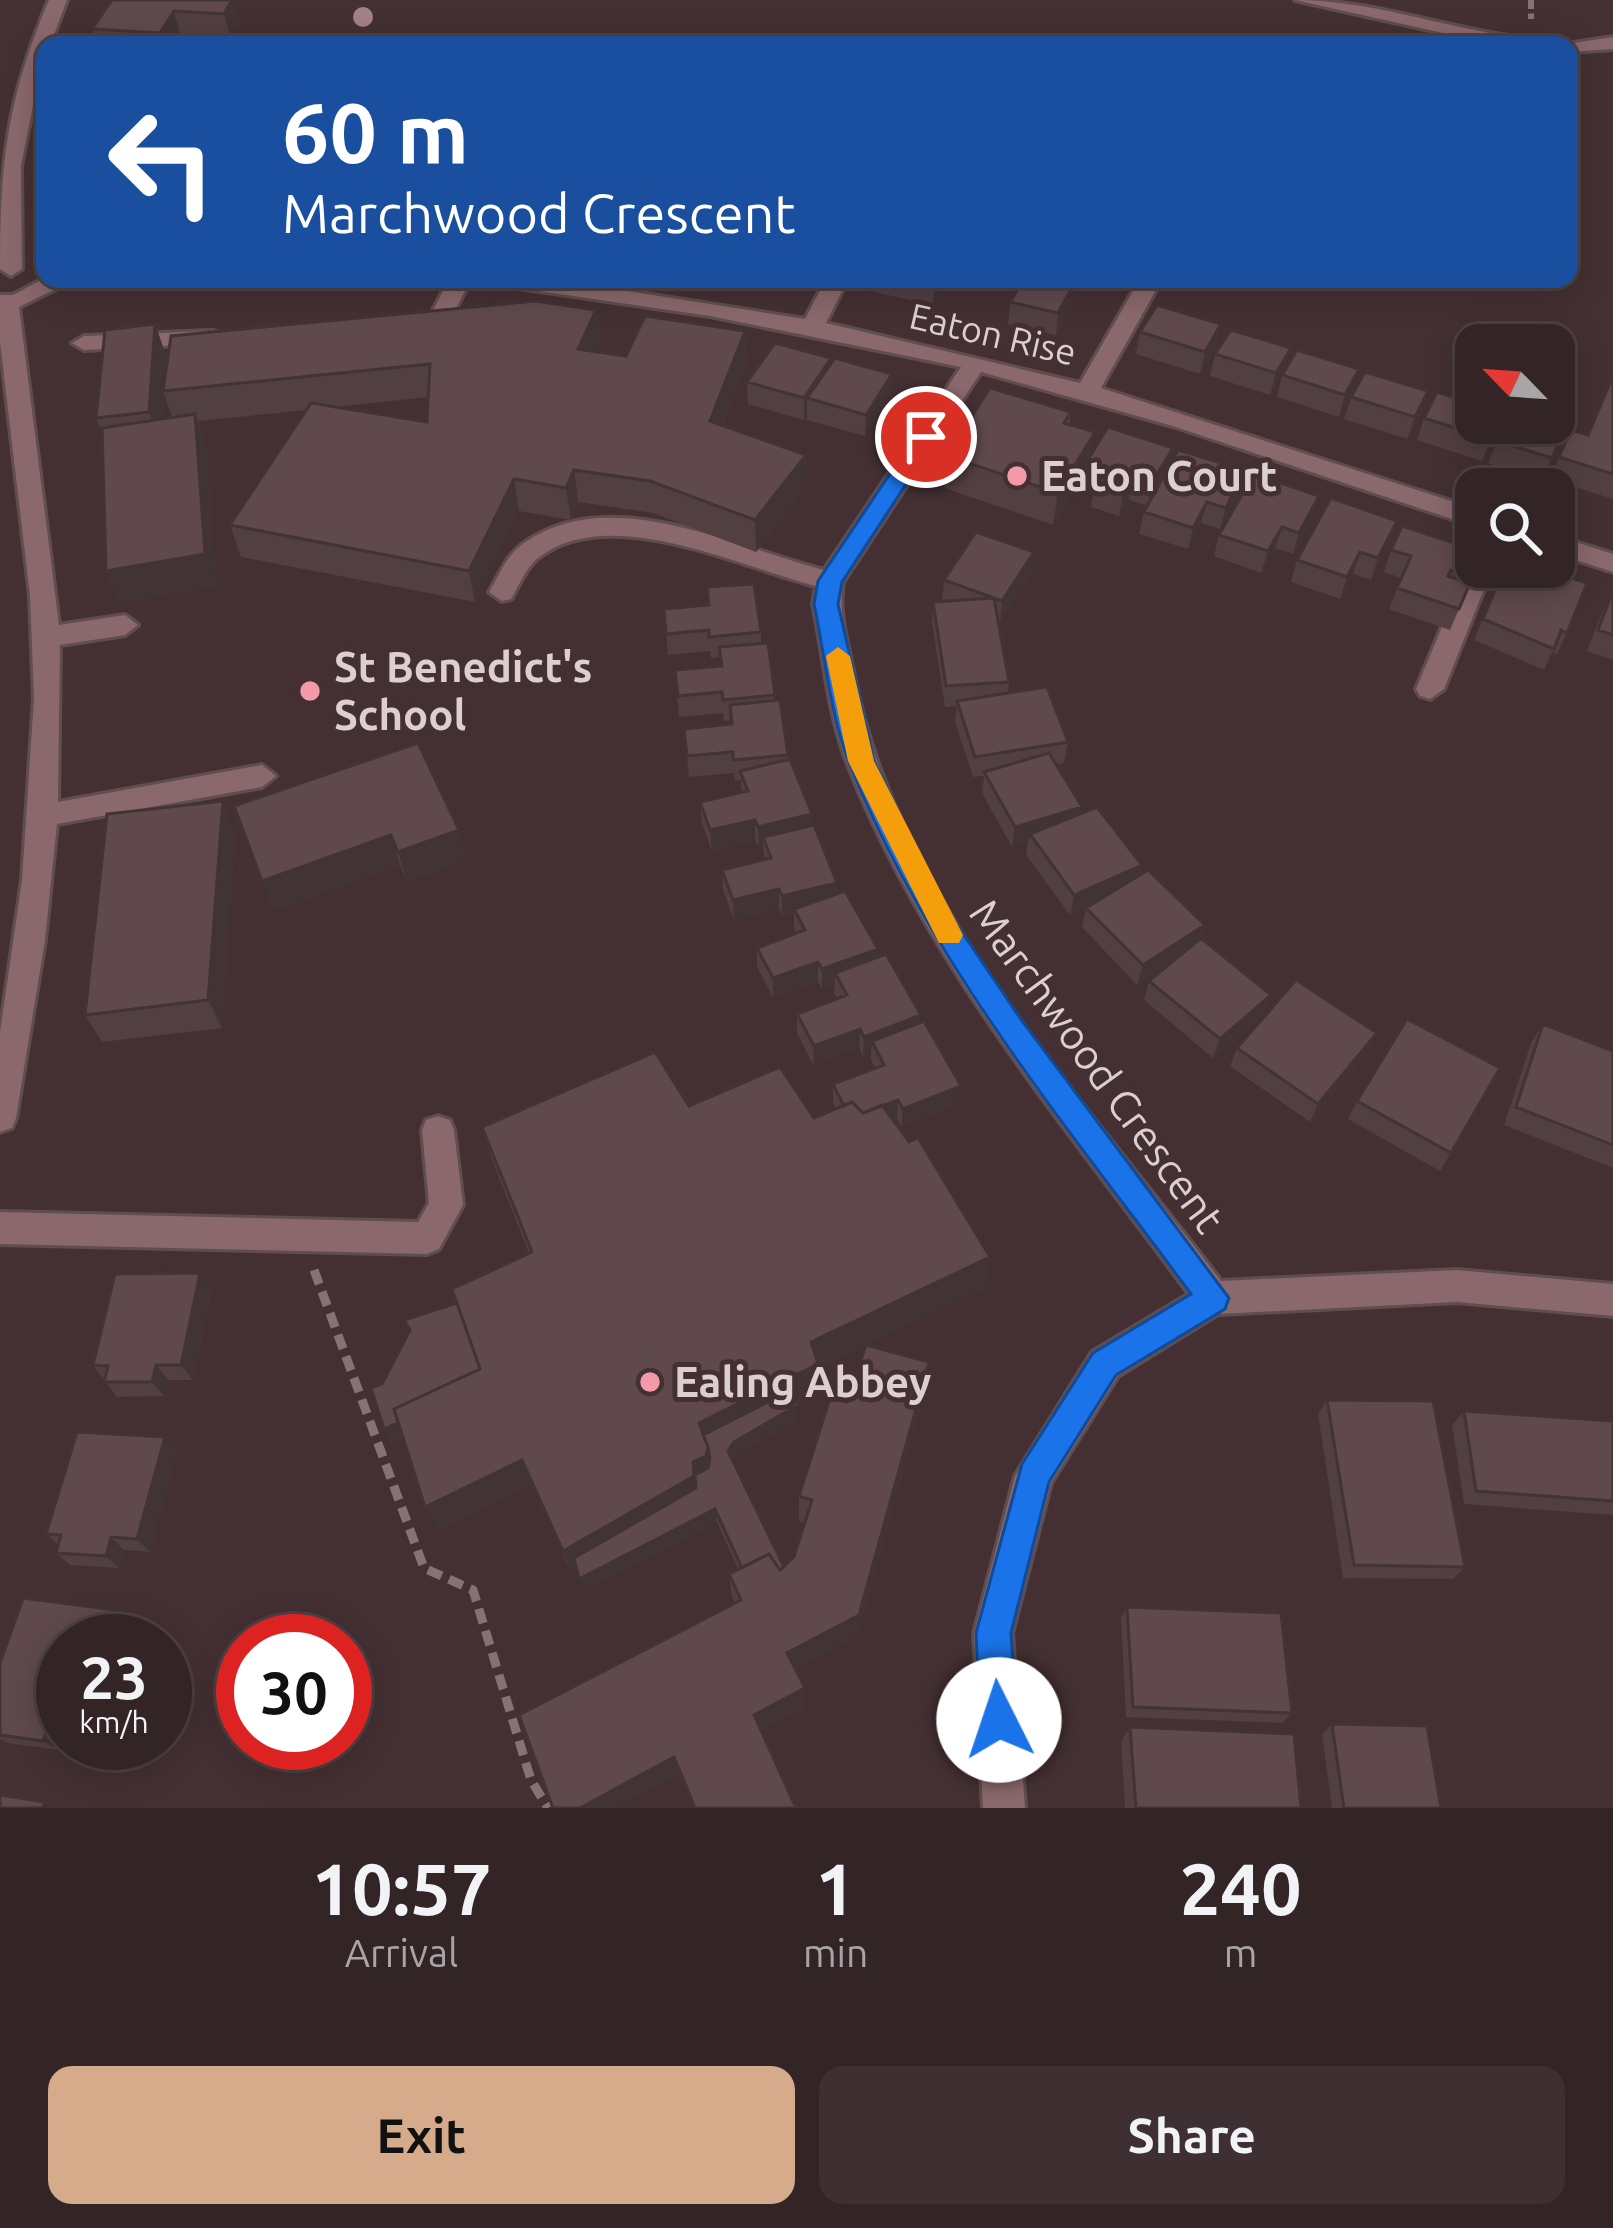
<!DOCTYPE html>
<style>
body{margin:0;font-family:Ubuntu,sans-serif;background:#3e3032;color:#f1f3f6;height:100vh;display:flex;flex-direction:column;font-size:45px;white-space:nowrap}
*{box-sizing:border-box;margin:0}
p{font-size:39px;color:#a9a4a7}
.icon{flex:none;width:66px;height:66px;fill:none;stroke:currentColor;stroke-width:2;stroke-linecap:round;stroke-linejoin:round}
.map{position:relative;height:1808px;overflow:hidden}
.side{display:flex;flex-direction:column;background:#332426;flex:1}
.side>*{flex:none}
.top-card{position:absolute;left:36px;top:36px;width:1542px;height:252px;border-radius:24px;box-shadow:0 6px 30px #0003,0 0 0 3px #4e4143;background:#1a4fa0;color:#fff;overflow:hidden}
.needle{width:78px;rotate:295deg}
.tools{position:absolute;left:1455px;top:324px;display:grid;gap:24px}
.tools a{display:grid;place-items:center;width:120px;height:120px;border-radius:24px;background:#332426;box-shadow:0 6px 30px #0003,0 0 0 3px #4e4143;font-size:60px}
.speed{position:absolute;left:36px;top:1614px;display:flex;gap:24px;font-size:60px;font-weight:700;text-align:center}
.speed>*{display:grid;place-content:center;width:156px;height:156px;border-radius:50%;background:#332426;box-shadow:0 6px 30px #0003,0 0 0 3px #4e4143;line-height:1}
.speed small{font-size:30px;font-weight:400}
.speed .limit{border:18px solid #d22;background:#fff;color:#111}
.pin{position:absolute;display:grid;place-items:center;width:102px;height:102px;color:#fff;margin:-51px;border:6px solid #fff;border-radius:50%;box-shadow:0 3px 12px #0007}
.me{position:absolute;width:132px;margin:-66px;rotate:356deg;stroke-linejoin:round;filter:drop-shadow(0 0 9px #0008)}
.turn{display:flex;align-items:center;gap:42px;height:252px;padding:0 48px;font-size:54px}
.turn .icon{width:156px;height:156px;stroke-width:2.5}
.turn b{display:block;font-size:84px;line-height:102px}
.eta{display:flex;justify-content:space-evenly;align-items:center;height:204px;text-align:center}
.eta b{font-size:72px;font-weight:700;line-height:84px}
.button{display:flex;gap:24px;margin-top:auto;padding:24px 48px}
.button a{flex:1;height:138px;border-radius:24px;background:#d6ab8b;color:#111;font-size:48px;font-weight:700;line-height:138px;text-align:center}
.button a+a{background:#3e3032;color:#f1f3f6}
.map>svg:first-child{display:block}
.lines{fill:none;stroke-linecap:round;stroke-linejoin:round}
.minor-casing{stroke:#5f4d4f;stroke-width:6}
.path-far1{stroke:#847275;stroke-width:6;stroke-dasharray:9 4.5;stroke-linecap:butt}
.path{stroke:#847275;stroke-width:9;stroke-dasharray:15 8;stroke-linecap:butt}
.minor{fill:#8a686c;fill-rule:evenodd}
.tree{fill:#a38186}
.wall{fill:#523f41;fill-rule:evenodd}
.shaded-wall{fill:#423335}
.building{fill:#5f494c;stroke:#423335;stroke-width:3}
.route{fill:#1a73e8;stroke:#114b97;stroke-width:3}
.slow{fill:#f59e0b}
.poi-dot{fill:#f39aa8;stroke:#443033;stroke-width:4.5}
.labels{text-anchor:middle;stroke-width:10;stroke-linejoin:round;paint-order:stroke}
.far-street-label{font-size:36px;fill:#dccfd1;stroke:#443033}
.poi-label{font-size:42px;font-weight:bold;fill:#dccfd1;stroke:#443033;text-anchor:start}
.street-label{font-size:42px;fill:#dccfd1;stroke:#443033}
</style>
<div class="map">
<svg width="1613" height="1808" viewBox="0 0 1613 1808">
<rect width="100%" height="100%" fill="#443033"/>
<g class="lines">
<g class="minor-casing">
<path id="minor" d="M49,0H67L50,45H45L21,166L22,269L11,276L0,269C0,164 7,98 49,0Z
M1295,0C1370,0 1441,27 1515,37C1531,39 1547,36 1560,45H1497Z
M1613,37V49L1569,52V45H1560Z
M45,278L76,279L19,307L59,625L125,615L138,625L125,635L60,645L58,802L262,765L276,776L262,787L57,824L45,940L16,1118L12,1128L0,1132V1032L22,880L34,698L30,596L0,342V295H13Z
M449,279L557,280L805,319L826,279H848L826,323L1080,383L1140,279H1162L1101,388L1476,509V527L1176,427L981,372L843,582C838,612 847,641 853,671C895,901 1084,1100 1221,1281L1457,1270L1613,1284V1316L1457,1302L1218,1314L1118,1376L1051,1483L1012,1633L1025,1808H983L974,1633L1015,1476L1092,1352L1189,1294C1065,1125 925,962 848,765C828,714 824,657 813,604L816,586C740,567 607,501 537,559C525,569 519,586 511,599L502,601L489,592C498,577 506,557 520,546C606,480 733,547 824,570L961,367L710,316L470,281L448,324L415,335L407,333V323L431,314Z
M212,331L220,333V343L84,350L72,343L84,336Z
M1554,535L1613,554V572L1554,553Z
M1476,559V567H1493L1444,689L1430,699L1420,696L1416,689L1467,567Z
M438,1116L450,1120L454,1130L463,1205L439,1249L427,1254L0,1244V1212L418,1222L429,1203L422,1130L426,1120Z"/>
</g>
<path class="path-far1" d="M1531,0V19"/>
<path class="path" d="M314,1270L424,1568L473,1590L531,1780L548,1808"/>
<use href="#minor" class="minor"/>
</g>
<circle class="tree" cx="363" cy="17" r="10"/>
<path class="wall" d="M232,0L238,21L230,36L180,33L172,45H97L92,29Z
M871,279H948L933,305L870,291Z
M1085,279L1056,335L1008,324L1010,302Z
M596,310L600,342L596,352L626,356L745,331L746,364L723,425L806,487L756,552L653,513L578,502L571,520L519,511L475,602L241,557L230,525L307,410L198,421L206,446L216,586L120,602L106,571L102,433L96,418L155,324L166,356L165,380ZM164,394L172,417L162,419ZM429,397L427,422L334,407Z
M1140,332L1217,346L1200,374L1136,354Z
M1291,348L1270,395L1210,376L1215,354Z
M831,364L891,396L865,436L807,420V415L804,420L748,404L747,382Z
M1282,375L1353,391L1339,417L1277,397Z
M1613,376V499L1550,479L1571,430L1588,435Z
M1428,391L1420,413L1407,439L1344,419L1351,397Z
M1071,412L1070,425L1095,432L1091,454L1173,448L1168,468L1240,492L1220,529L1201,523L1188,549L1139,534L1144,512L1147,506L1129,500L1119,516L1091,507L1094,489L1082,485L1084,474L1053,525L944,488L947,456Z
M1424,418L1498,423L1482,461L1417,440Z
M1563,431L1542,480L1488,463L1497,441Z
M1313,518L1293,554L1275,548L1261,573L1214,556L1219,535Z
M1397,521L1390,542L1371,580L1353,574L1340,599L1291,582L1297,560Z
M1470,548L1458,579L1470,583L1450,630L1389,609L1401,578L1384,572L1391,550Z
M1034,552L1031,573L1000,622L998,621L1009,682L1008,693L1068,742L1064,763L1056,765L1080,814L1142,865L1140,875L1205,925L1201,938L1271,995L1264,1014L1213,1058L1144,1000L1149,981L1169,964L1137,985L1082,927L1086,908L1070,915L1026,855L1028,842L1012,847L982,793L984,776L973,777L955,722L957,706L945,707L932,623L933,602L942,601L944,580Z
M1505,567L1567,633L1557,654L1552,652L1544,670L1474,640Z
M707,587L761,632V644L775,701L780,700L788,759L812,825L837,883L836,894L878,949L877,957L920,1023L958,1104L901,1127L897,1118L893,1120L990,1257L984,1288L866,1345L925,1390L857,1636L795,1669L805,1707L761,1730L796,1808H694L679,1774L616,1808H553L735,1603L732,1597L729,1574L738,1569L717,1522L584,1591L577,1571L572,1574L532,1485L439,1531L403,1438L391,1443L384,1429L382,1384L457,1303L529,1253L492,1160L482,1127L689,1106L814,1118L836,1109L833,1103V1084L875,1068L871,1060V1053L863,1056L859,1047L813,1065L797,1033V1014L838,999L834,993L835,984L822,989L818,981L773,998L757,967V948L797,933L794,929V913L782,916L779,908L734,920L723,890L722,870L765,859L763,847L759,848L755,840L712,851L702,823L700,802L742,793L741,780L735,781L734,773L689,777L684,729L731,724V720L724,721L723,713L679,717L675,670L721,666L720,657L711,658L710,651L668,655L664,609L708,605ZM866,1345L847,1402L799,1496V1521L805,1523L794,1557L784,1567L733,1460L735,1456L798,1419L797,1403L817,1392L818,1368Z
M1611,596H1613V660L1587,651L1600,617Z
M234,806L467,860L407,882L400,865L274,911Z
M235,831L222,1028L102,1042L85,1015Z
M1543,1024L1613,1051V1168L1504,1125L1531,1043Z
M1377,1033L1368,1052L1310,1122L1230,1066L1237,1048Z
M1357,1101L1451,1153L1440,1171L1348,1119Z
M211,1290L193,1380H168L164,1396L117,1397L93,1365Z
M1327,1400L1465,1567L1453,1579L1343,1578L1318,1414Z
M1464,1411L1613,1421V1515L1464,1504L1452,1425Z
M177,1451L150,1552L124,1550L119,1568L70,1565L56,1553L58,1545L46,1534Z
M1127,1607L1292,1713L1282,1723L1126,1717L1121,1618Z
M116,1610L129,1621L123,1641H63V1737L59,1750L8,1743L0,1739V1663Z
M1332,1724L1441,1808H1332L1322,1734Z
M1130,1727L1301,1808H1125L1121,1741Z"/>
<path class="shaded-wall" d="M232,0L238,21L230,36L224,14Z
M174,11L180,33L172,45H164L160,33Z
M937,279H948L933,305L935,283Z
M1077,279H1085L1056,335L1058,313Z
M596,310L600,342L582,381L578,349Z
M155,324L166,356L161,444L149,412Z
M1221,324L1217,346L1200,374L1205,352Z
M745,331L746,364L712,453L710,421Z
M1291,348L1285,370L1270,395L1276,373Z
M831,358V380L807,398V415L804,420V398Z
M1359,369L1353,391L1339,417L1345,395Z
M892,374L891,396L865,436L866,415Z
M1428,391L1420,413L1407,439L1415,417Z
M195,414L206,446L216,586L120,602L106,571Z
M1095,432L1090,464L1086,463L1084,474L1053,525L1058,493Z
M1173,448L1168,469L1147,506L1151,484Z
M806,455V487L756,552L755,520Z
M574,470L578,502L571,520L566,488Z
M1245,470L1240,492L1220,529L1226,508Z
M1133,478L1129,500L1119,516L1123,495Z
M514,479L519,511L475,602L469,571Z
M1319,496L1313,518L1293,554L1299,533Z
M1207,502L1201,523L1188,549L1193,528Z
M1397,521L1390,542L1371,580L1378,558Z
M1282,527L1275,548L1261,573L1268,551Z
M1034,552L1031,573L1000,622L1002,601Z
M1360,552L1353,574L1340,599L1347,577Z
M223,801L235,831L222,1028L208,1000Z
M1082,807L1078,827L1030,834L1028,842L1012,847L1015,827Z
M812,814V835L763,837V847L759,848L758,827Z
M755,820V840L712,851L710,830Z
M459,830L467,860L407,882L398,852Z
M391,835L400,865L274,911L262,881Z
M1142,865L1137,885L1070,915L1074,895Z
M837,883L836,903L794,909V913L782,916V896Z
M779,889V908L734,920L733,900Z
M1205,925L1199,945L1137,985L1143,965Z
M878,949L877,968L835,973V984L822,989V969Z
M818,962V981L773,998V978Z
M1271,995L1264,1014L1213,1058L1220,1039Z
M921,1015L919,1034L872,1041L871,1053L863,1056L864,1037Z
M860,1029L859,1047L813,1065L814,1046Z
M1377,1033L1368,1052L1310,1122L1318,1104Z
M961,1086L958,1104L901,1127L903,1109Z
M898,1100L897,1118L850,1136L851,1118Z
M990,1257L984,1288L818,1368L817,1392L708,1448L711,1473L698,1501L572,1574L563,1551L699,1423L811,1342Z
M200,1273L211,1290L193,1380L181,1365Z
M929,1362L925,1390L857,1636L788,1673L787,1653Z
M156,1365L168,1380L164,1396L152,1382Z
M486,1382L492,1397L391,1443L384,1429Z
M798,1405V1419L735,1456L730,1465L728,1451L734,1442Z
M165,1437L177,1451L150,1552L137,1539Z
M522,1460L532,1485L439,1531L425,1507Z
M715,1509L717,1522L584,1591L579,1579Z
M111,1537L124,1550L119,1568L106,1556Z
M116,1610L129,1621L123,1641H105Z
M805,1688V1707L756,1733L754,1715Z
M50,1721L63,1729V1737L59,1750L43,1741Z
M674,1757L679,1774L616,1808H580Z"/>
<path class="building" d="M112,0H232L224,14L174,11L160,33L92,29Z
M332,39L416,45H329Z
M915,279H937L935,283Z
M1024,279H1077L1058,313L1010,302Z
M535,301L596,310L578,349L626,356L645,316L745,331L710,421L806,455L755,520L650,481L574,470L566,488L514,479L469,571L230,525L311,403L427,422L430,364L163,391L171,336Z
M1157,305L1221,324L1205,352L1140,332Z
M155,324L149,412L96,418L105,330Z
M1231,330L1291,348L1276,373L1215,354Z
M775,343L831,358L804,398L747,382Z
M1297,350L1359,369L1345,395L1282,375Z
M835,358L892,374L866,415L807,398Z
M1365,372L1428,391L1415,417L1351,397Z
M1613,376V474L1559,457L1571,430L1588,435Z
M990,388L1071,412L1064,423L1095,432L1058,493L947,456Z
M1437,392L1476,404V423H1498L1490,439L1424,418Z
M195,414L205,554L106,571L102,428Z
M1505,423H1537L1563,431L1552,458L1497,441Z
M1108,427L1173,448L1151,484L1133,478L1123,495L1094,485L1105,469L1086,463Z
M1178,450L1245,470L1226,508L1207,502L1193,528L1144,512Z
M1254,474L1319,496L1299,533L1282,527L1268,551L1219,535Z
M1331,498L1397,521L1378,558L1360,552L1347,577L1297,560Z
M1402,526L1470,548L1460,573L1451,570L1448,576L1470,583L1459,609L1397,588L1411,556L1391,550Z
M976,532L1034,552L1002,601L944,580Z
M1505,567H1537L1587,583L1567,633L1561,630L1554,649L1483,619Z
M754,584L761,632L709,637V630L666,634L664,609L709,605L707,587Z
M1611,596H1613V635L1598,630Z
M994,598L1009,682L946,686L933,602Z
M768,643L775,695L723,700L722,692L678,696L675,670L722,666L719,647Z
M1047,687L1068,742L975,757L957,701Z
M780,700L788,755L733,760V752L687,756L684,729L732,724L730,705Z
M418,743L459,830L398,852L391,835L262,881L234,806Z
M1049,753L1082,807L1015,827L984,772Z
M790,759L812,814L758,827L755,820L710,830L700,802L748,791L740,771Z
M223,801L208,1000L85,1015L107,814Z
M1097,807L1142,865L1074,895L1030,834Z
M814,825L837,883L782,896L779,889L733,900L722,870L771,858L763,837Z
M1148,870L1205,925L1143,965L1086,908Z
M845,891L878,949L822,969L818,962L773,978L757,948L805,930L794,909Z
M1201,938L1271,995L1220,1039L1149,981Z
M886,954L921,1015L864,1037L860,1029L814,1046L797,1014L847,995L835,973Z
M1296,980L1377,1033L1318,1104L1237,1048Z
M1407,1019L1500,1068L1451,1153L1357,1101Z
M924,1021L961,1086L903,1109L898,1100L863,1113L852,1102L844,1106L833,1084L884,1065L872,1041Z
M1543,1024L1613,1051V1145L1516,1107Z
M655,1052L689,1106L780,1067L814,1118L852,1102L863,1113L882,1105L909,1142L918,1138L990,1257L811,1342L818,1364L699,1423L708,1447L706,1456L693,1462L694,1476L563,1551L522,1460L425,1507L394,1409L480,1369L452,1289L532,1252L482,1127Z
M200,1273L181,1365H156L152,1382H104L108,1366L93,1365L115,1274Z
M457,1303L480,1369L394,1409L398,1423L384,1429L371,1388L382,1384L410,1330L404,1320Z
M866,1345L929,1362L859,1615L787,1653L805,1688L754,1715L796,1808H695L674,1757L580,1808H553L519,1715L741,1600L729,1574L769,1554L780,1570L794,1557L812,1500L799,1496L830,1398L847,1402Z
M790,1391L798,1405L734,1442L728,1451L784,1567L780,1570L769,1554L742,1568L715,1509L579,1579L574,1558L696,1488L695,1475L708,1468L710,1459L708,1447L703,1435Z
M1327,1400L1433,1401L1465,1567L1354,1565Z
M1464,1411L1613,1421V1501L1476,1491Z
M77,1432L165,1437L137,1539L111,1537L106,1556L56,1553L61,1535L46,1534Z
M23,1598L116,1610L105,1641H63V1722L50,1721L43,1741L0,1735V1663Z
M1127,1607L1281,1613L1292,1713L1133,1707Z
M1332,1724L1427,1726L1441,1808H1344Z
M1130,1727L1294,1734L1301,1808H1136Z
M0,1795L45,1802L42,1808H0Z"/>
<path class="route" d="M926,430L937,437L842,582L838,604L874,761L943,904L1022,1021L1229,1298L1225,1309L1116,1375L1049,1482L1011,1633L1017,1720L1012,1733L999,1738L986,1733L980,1720L976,1633L1022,1464L1093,1353L1191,1294C1067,1126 928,961 850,765C830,716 825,655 814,604L818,581L918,432Z"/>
<path class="slow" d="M838,647L850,656L874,761L963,935L959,943H939L848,761L826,656Z"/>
<g class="poi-dot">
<circle cx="1017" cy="476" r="12"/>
<circle cx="310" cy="691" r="12"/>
<circle cx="650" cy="1382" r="12"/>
</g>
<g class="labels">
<g class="far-street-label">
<text transform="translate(993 334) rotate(13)" y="13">Eaton Rise</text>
</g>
<g class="poi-label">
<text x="1041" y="491">Eaton Court</text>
<text x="334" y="682">St Benedict's<tspan x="334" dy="48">School</tspan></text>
<text x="674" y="1397">Ealing Abbey</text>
</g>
<g class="street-label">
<text transform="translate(1097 1066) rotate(54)" y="15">Marchwood Crescent</text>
</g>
</g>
</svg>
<div class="tools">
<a><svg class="needle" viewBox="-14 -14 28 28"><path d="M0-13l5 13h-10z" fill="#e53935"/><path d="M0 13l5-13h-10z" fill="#a9a4a7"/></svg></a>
<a><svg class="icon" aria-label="search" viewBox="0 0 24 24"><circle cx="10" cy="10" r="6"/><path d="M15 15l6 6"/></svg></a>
</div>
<div class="speed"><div>23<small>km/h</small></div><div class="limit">30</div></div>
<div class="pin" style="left:926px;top:437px;background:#d93025"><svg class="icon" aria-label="arrive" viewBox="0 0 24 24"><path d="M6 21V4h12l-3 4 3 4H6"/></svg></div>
<svg class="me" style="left:999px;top:1720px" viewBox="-20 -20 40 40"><circle r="19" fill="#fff"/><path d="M0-13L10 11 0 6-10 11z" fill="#1a73e8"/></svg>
<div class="top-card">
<div class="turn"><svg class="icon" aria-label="left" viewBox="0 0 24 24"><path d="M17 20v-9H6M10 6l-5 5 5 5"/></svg><div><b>60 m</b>Marchwood Crescent</div></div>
</div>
</div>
<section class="side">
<div class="eta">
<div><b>10:57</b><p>Arrival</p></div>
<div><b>1</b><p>min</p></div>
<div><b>240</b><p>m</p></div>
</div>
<div class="button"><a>Exit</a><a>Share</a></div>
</section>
